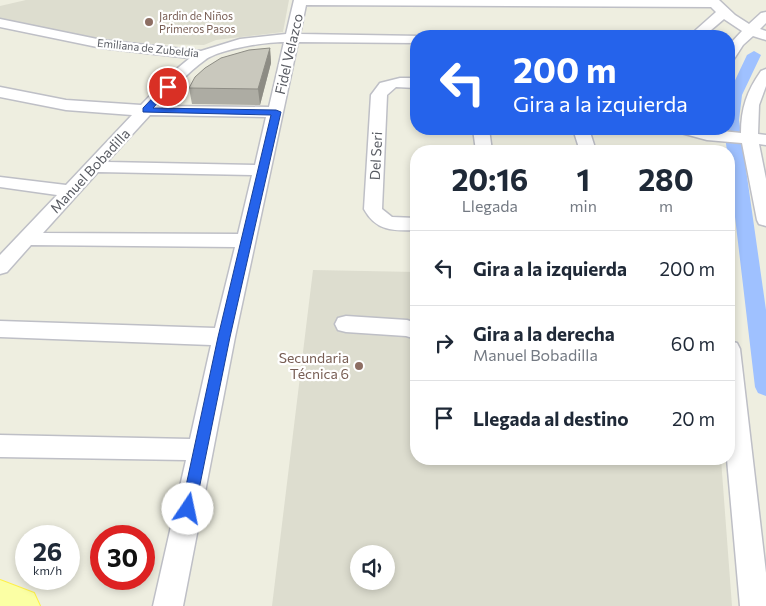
<!DOCTYPE html>
<html lang="es">
<meta charset="utf-8">
<style>
body{margin:0;font-family:Commissioner,sans-serif;background:#f2f2f3;color:#1f2937;height:100vh;display:flex;flex-direction:column;font-size:19px;white-space:nowrap}
*{box-sizing:border-box;margin:0}
p{font-size:16px;color:#747a83}
.icon{flex:none;width:28px;height:28px;fill:none;stroke:currentColor;stroke-width:2;stroke-linecap:round;stroke-linejoin:round}
.map{position:relative;flex:1;overflow:hidden}
.sheet{position:absolute;left:410px;top:145px;width:325px;height:320px;display:flex;flex-direction:column;background:#fff;border-radius:20px;box-shadow:0 2px 8px #0003}
.sheet>*{flex:none}
.hud{position:absolute;left:410px;top:30px;width:325px;height:105px;border-radius:20px;box-shadow:0 2px 8px #0003;background:#2563eb;color:#fff;overflow:hidden}
.tools{position:absolute;left:350px;top:545px;display:grid;gap:10px}
.tools a{display:grid;place-items:center;width:45px;height:45px;border-radius:50%;background:#fff;box-shadow:0 2px 8px #0003;font-size:25px}
.speed{position:absolute;left:15px;top:525px;display:flex;gap:10px;font-size:25px;font-weight:700;text-align:center}
.speed>*{display:grid;place-content:center;width:65px;height:65px;border-radius:50%;background:#fff;box-shadow:0 2px 8px #0003;line-height:1}
.speed small{font-size:12px;font-weight:400}
.speed .limit{border:8px solid #d22;background:#fff;color:#111}
.pin{position:absolute;display:grid;place-items:center;width:42px;height:42px;color:#fff;margin:-21px;border:2px solid #fff;border-radius:50%;box-shadow:0 1px 5px #0007}
.me{position:absolute;width:55px;margin:-28px;rotate:11deg;stroke-linejoin:round;filter:drop-shadow(0 0 4px #0008)}
.turn{display:flex;align-items:center;gap:18px;height:105px;padding:0 20px;font-size:22px}
.turn .icon{width:65px;height:65px;stroke-width:2.5}
.turn b{display:block;font-size:35px;line-height:42px}
.eta{display:flex;justify-content:space-evenly;align-items:center;height:85px;text-align:center}
.eta b{font-size:30px;font-weight:700;line-height:35px}
ul{padding:0;list-style:none}
li{display:flex;align-items:center;gap:15px;height:75px;padding:0 20px;border-top:1px solid #e0e1e3}
li div{flex:1}
li b{display:block;font-size:19px}
li em{font-style:normal}
.map>svg:first-child{display:block}
.education{fill:#ddddcf;fill-rule:evenodd}
.lines{fill:none;stroke-linecap:round;stroke-linejoin:round}
.canal{fill:#9fc1ff;fill-rule:evenodd}
.minor-casing{stroke:#bebfc6;stroke-width:3}
.major-casing{stroke:#fff148;stroke-width:2}
.minor{fill:#fff;fill-rule:evenodd}
.major{fill:#fbffa4;fill-rule:evenodd}
.wall{fill:#adaca3}
.shaded-wall{fill:#8d8c84}
.building{fill:#c9c8bd;stroke:#8d8c84}
.route{fill:#2563eb;stroke:#184099}
.education-dot{fill:#8d6e63;stroke:#fff;stroke-width:2}
.labels{text-anchor:middle;stroke-width:4.5;stroke-linejoin:round;paint-order:stroke}
.far-education-label{font-size:11px;fill:#785e54;stroke:#fff;text-anchor:start}
.far-street-label{font-size:11px;fill:#595c63;stroke:#fff}
.street-label{font-size:14px;fill:#595c63;stroke:#fff}
.education-label{font-size:14px;fill:#785e54;stroke:#fff;text-anchor:end}
</style>
<div class="map">
<svg width="766" height="606" viewBox="0 0 766 606">
<rect width="100%" height="100%" fill="#eeeee0"/>
<path class="education" d="M26,0H289L283,32L216,40L204,45L153,44L79,36L0,19V6Z
M313,270L416,272V459H721L732,606H272ZM359,554H386V581H359Z"/>
<g class="lines">
<path class="canal" d="M754,51L761,55L742,95L739,120L766,310V396L758,393L755,387L729,166V151H727L724,129H729V93L747,55Z"/>
<g class="minor-casing">
<path id="minor" d="M294,0H719L735,15L749,24L761,13L766,12V23L760,29L766,31V40L753,36L743,45L734,59L729,60V45L742,31L724,19L704,36H689L716,12L711,7L306,5L300,34L421,36H416V43L298,42L235,337L183,606H153L186,460L0,457V435L190,439L211,345L0,337V321L215,328L235,247L31,245L7,272L0,274V255L57,195L0,187V177L66,185L132,115L66,110L0,97V87L66,100L141,105L173,72L190,58L102,48L0,27V19L102,40L201,51L240,39L286,34ZM284,42L269,107L158,106C173,89 187,73 205,60C220,49 265,42 284,42ZM150,115L266,117L255,165L107,162ZM98,172L252,175L238,234L43,233Z
M766,69V86L759,105L758,134L766,135V145L759,144L766,179V226L759,224L757,220L742,143L707,140L681,133L679,129H704L741,133C741,108 747,91 761,71Z
M400,78H416V88L396,87L387,95L382,209L392,217L416,218V230C393,231 376,231 364,209L371,95L380,83Z
M473,129H489L492,151H476Z
M573,129H589L596,151H580Z
M346,316L407,320L416,323V339L406,336L346,332L338,330L335,324L338,318Z
M729,341L737,343L740,349L766,573V606H740L727,459Z"/>
</g>
<g class="major-casing">
<path id="major" d="M0,580L34,593L40,606H0Z"/>
</g>
<use href="#minor" class="minor"/>
<use href="#major" class="major"/>
</g>
<path class="wall" d="M270,48L271,63L260,105L192,104L189,88Z"/>
<path class="shaded-wall" d="M270,48L271,63L260,105L258,89Z"/>
<path class="building" d="M270,48L258,89L189,88L195,77L205,68L221,58L249,50Z"/>
<path class="route" d="M165,85L172,87L153,108L276,110L281,112L230,337L195,509L193,513L188,515L183,513L181,509L218,337L271,115L143,112V108Z"/>
<g class="education-dot">
<circle cx="149" cy="22" r="5"/>
<circle cx="359" cy="366" r="5"/>
</g>
<g class="labels">
<g class="far-education-label">
<text x="159" y="20">Jardin de Niños<tspan x="159" dy="13">Primeros Pasos</tspan></text>
</g>
<g class="far-street-label">
<text transform="translate(148 48) rotate(6)" y="4">Emiliana de Zubeldia</text>
</g>
<g class="street-label">
<text transform="translate(289 54) rotate(-77)" y="5">Fidel Velazco</text>
<text transform="translate(376 156) rotate(-87)" y="5">Del Seri</text>
<text transform="translate(90 171) rotate(-47)" y="5">Manuel Bobadilla</text>
</g>
<g class="education-label">
<text x="349" y="363">Secundaria<tspan x="349" dy="16">Técnica 6</tspan></text>
</g>
</g>
</svg>
<div class="tools">
<a><svg class="icon" aria-label="sound" viewBox="0 0 24 24"><path d="M4 9h4l5-4v14l-5-4H4zM17 9q2 3 0 6"/></svg></a>
</div>
<div class="speed"><div>26<small>km/h</small></div><div class="limit">30</div></div>
<div class="pin" style="left:168px;top:87px;background:#d93025"><svg class="icon" aria-label="arrive" viewBox="0 0 24 24"><path d="M6 21V4h12l-3 4 3 4H6"/></svg></div>
<svg class="me" style="left:188px;top:509px" viewBox="-20 -20 40 40"><circle r="19" fill="#fff"/><path d="M0-13L10 11 0 6-10 11z" fill="#2563eb"/></svg>
<div class="hud">
<div class="turn"><svg class="icon" aria-label="left" viewBox="0 0 24 24"><path d="M17 20v-9H6M10 6l-5 5 5 5"/></svg><div><b>200 m</b>Gira a la izquierda</div></div>
</div>
<section class="sheet">
<div class="eta">
<div><b>20:16</b><p>Llegada</p></div>
<div><b>1</b><p>min</p></div>
<div><b>280</b><p>m</p></div>
</div>
<ul>
<li><svg class="icon" aria-label="left" viewBox="0 0 24 24"><path d="M17 20v-9H6M10 6l-5 5 5 5"/></svg><div><b>Gira a la izquierda</b></div><em>200 m</em></li>
<li><svg class="icon" aria-label="right" viewBox="0 0 24 24"><path d="M7 20v-9h11M14 6l5 5-5 5"/></svg><div><b>Gira a la derecha</b><p>Manuel Bobadilla</p></div><em>60 m</em></li>
<li><svg class="icon" aria-label="arrive" viewBox="0 0 24 24"><path d="M6 21V4h12l-3 4 3 4H6"/></svg><div><b>Llegada al destino</b></div><em>20 m</em></li>
</ul>
</section>
</div>
